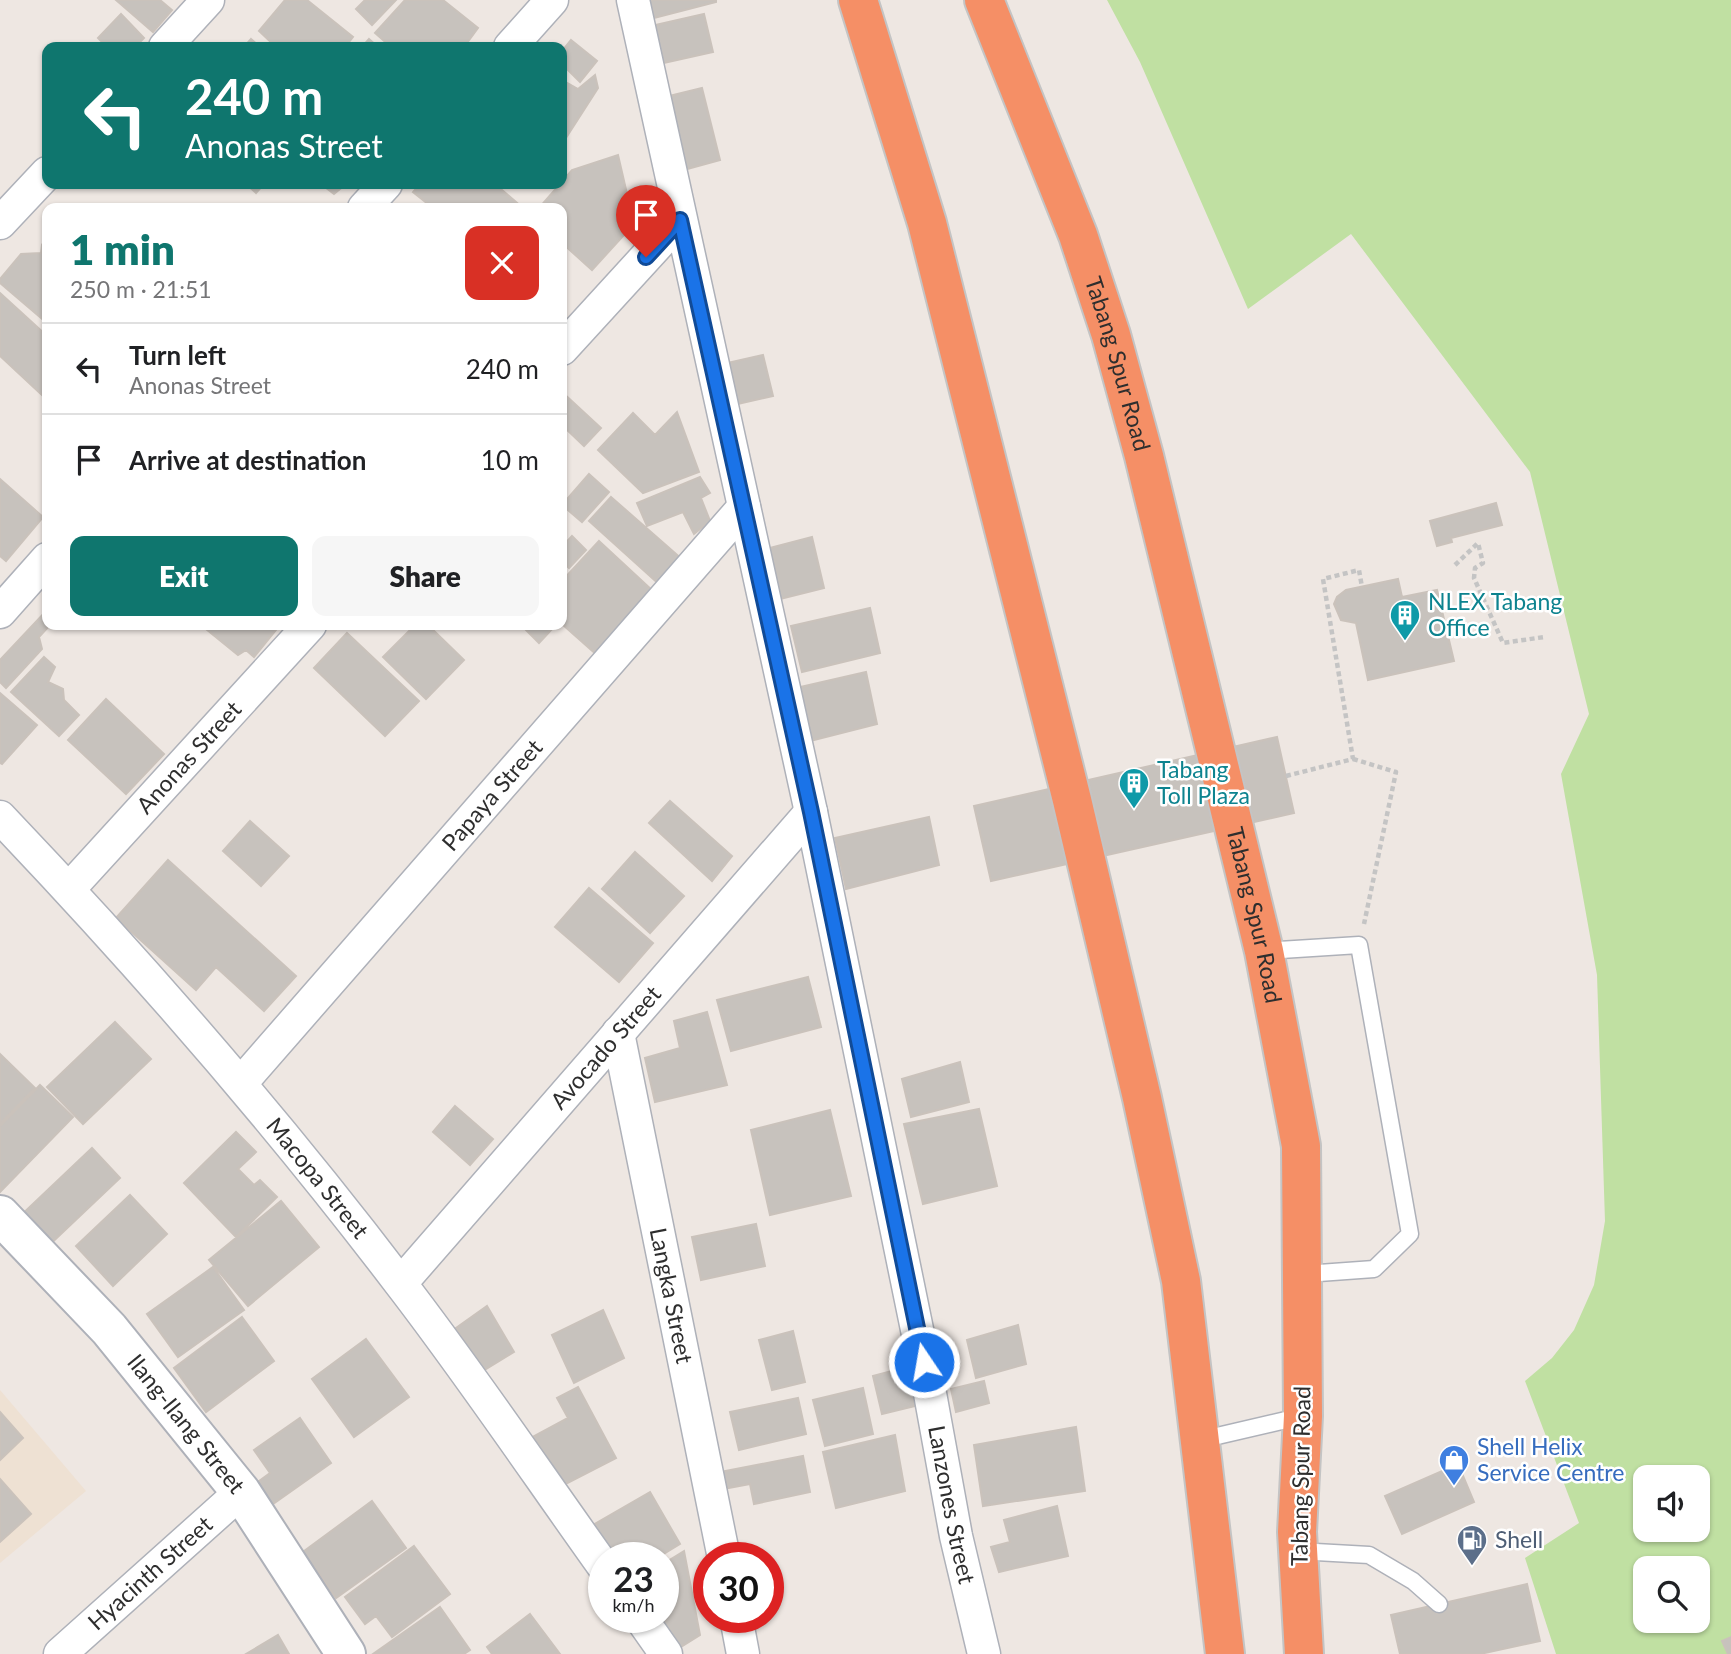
<!DOCTYPE html>
<meta charset="utf-8">
<style>
body{margin:0;font-family:Lato,sans-serif;background:#f6f6f6;color:#202124;height:100vh;display:flex;flex-direction:column;font-size:26px;white-space:nowrap}
*{box-sizing:border-box;margin:0}
p{font-size:23px;color:#757577}
.icon{flex:none;width:38px;height:38px;fill:none;stroke:currentColor;stroke-width:2;stroke-linecap:round;stroke-linejoin:round}
.map{position:relative;flex:1;overflow:hidden}
.drawer{position:absolute;left:42px;top:203px;width:525px;height:427px;display:flex;flex-direction:column;background:#fff;border-radius:14px;box-shadow:0 2px 5px #0004}
.drawer>*{flex:none}
.top-card{position:absolute;left:42px;top:42px;width:525px;height:147px;border-radius:14px;box-shadow:0 2px 5px #0004;background:#0f766e;color:#fff;overflow:hidden}
.buttons{position:absolute;left:1633px;top:1465px;display:grid;gap:14px}
.buttons a{display:grid;place-items:center;width:77px;height:77px;border-radius:14px;background:#fff;box-shadow:0 2px 5px #0004;font-size:35px}
.speed{position:absolute;left:588px;top:1542px;display:flex;gap:14px;font-size:35px;font-weight:700;text-align:center}
.speed>*{display:grid;place-content:center;width:91px;height:91px;border-radius:50%;background:#fff;box-shadow:0 2px 5px #0004;line-height:1}
.speed small{font-size:18px;font-weight:400}
.speed .limit{border:10px solid #d22;background:#fff;color:#111}
.pin{position:absolute;display:grid;place-items:center;width:60px;height:60px;color:#fff;margin:-72px -30px;border-radius:50% 50% 50% 0;rotate:-45deg;box-shadow:0 0 7px #0007}
.pin .icon{rotate:45deg}
.me{position:absolute;width:77px;margin:-38px;rotate:348deg;stroke-linejoin:round;filter:drop-shadow(0 0 5px #0008)}
.turn{display:flex;align-items:center;gap:24px;height:147px;padding:0 28px;font-size:32px}
.turn .icon{width:91px;height:91px;stroke-width:2.5}
.turn b{display:block;font-size:49px;line-height:60px}
.round{display:grid;place-items:center;flex:none;width:74px;height:74px;border-radius:14px;background:#f6f6f6}
.headline{display:flex;align-items:center;justify-content:space-between;height:119px;padding:0 28px}
h1{font-size:42px;font-weight:800;line-height:52px;color:#0f766e}
.primary-button{display:flex;gap:14px;margin-top:auto;padding:14px 28px}
.primary-button a{flex:1;height:80px;border-radius:14px;background:#0f766e;color:#fff;font-size:28px;font-weight:800;line-height:80px;text-align:center}
.primary-button a+a{background:#f6f6f6;color:#202124}
ul{padding:0;list-style:none}
li{display:flex;align-items:center;gap:21px;height:91px;padding:0 28px;border-top:2px solid #e0e0e0}
li div{flex:1}
li b{display:block;font-size:26px}
li em{font-style:normal}
.map>svg:first-child{display:block}
.education{fill:#eee1d3}
.green{fill:#c0e0a2;fill-rule:evenodd}
.building{fill:#c7c2bd;stroke:#cac2bb;stroke-width:2}
.lines{fill:none;stroke-linecap:round;stroke-linejoin:round}
.service-casing{stroke:#aeb1b9;stroke-width:19}
.minor-casing{stroke:#aeb1b9;stroke-width:35}
.tertiary-casing{stroke:#aeb1b9;stroke-width:42}
.motorway-casing{stroke:#c4c4c4;stroke-width:42}
.path{stroke:#c4c4c4;stroke-width:4.5;stroke-dasharray:5 3.5;stroke-linecap:butt}
.service{stroke:#fff;stroke-width:16}
.minor{stroke:#fff;stroke-width:32}
.tertiary{stroke:#fff;stroke-width:38}
.motorway{stroke:#f58f66;stroke-width:38}
.route-casing{stroke:#114b97;stroke-width:18}
.route{stroke:#1a73e8;stroke-width:12}
.labels{text-anchor:middle;stroke-width:5;stroke-linejoin:round;paint-order:stroke}
.street-label{font-size:23px;fill:#2e2e2e;stroke:#fff}
.culture-label{font-size:23px;fill:#0d838f;stroke:#fff;text-anchor:start}
.shop-label{font-size:23px;fill:#366cbe;stroke:#fff;text-anchor:start}
.service-label{font-size:23px;fill:#4e5e75;stroke:#fff;text-anchor:start}
</style>
<div class="map">
<svg width="1731" height="1654" viewBox="0 0 1731 1654">
<rect width="100%" height="100%" fill="#eee7e2"/>
<path class="education" d="M0,1390L86,1491L0,1563Z"/>
<path class="green" d="M1107,0H1731V1654H1556L1525,1558L1579,1523L1525,1381L1552,1358L1574,1330L1594,1285L1605,1221L1597,975L1561,774L1589,714L1530,472L1351,234L1248,309L1140,62ZM1645,1477H1698V1530H1645ZM1645,1568H1698V1620H1645Z"/>
<path class="building" d="M116,0H160L172,10L153,32Z
M285,0H307L353,37L345,47H276L259,31Z
M365,0H396L372,25L356,9Z
M405,0H443L478,28L464,47H391L375,33Z
M645,0H716V2L650,19Z
M121,14L144,38L135,47H107L98,38Z
M704,14L713,52L659,64L651,26Z
M251,39L260,47H244Z
M369,39L378,47H362Z
M571,40L597,61L580,82L562,64V51Z
M595,75L598,88L562,144V80L578,89Z
M702,88L720,160L680,171L661,98Z
M618,155L634,224L592,270L562,243V208H539L572,170Z
M246,184H264L256,193Z
M321,184H346L334,194Z
M420,184H495L523,208H446L441,204L439,208H433L413,192Z
M42,245L47,248V323L0,283V279L21,254L41,253Z
M0,293L47,336V392L44,397L0,356Z
M763,355L773,396L733,405L723,364Z
M562,392L601,428L584,446L562,425Z
M677,412L699,472L643,493L598,450L633,413L655,435Z
M589,474L609,492L582,522L562,505Z
M700,477L710,493L701,498L710,521L694,534L683,512L647,526L637,503Z
M0,479L43,517L6,561L0,556Z
M611,497L683,560L660,585L589,521Z
M1496,503L1502,525L1451,538L1452,542L1437,546L1430,521Z
M572,536L586,550L569,568L562,561V547Z
M812,537L824,588L776,600L766,549Z
M599,541L653,591L597,655L562,624V581Z
M1398,579L1402,597L1437,590L1454,661L1368,680L1356,623L1341,620L1334,604L1337,597L1346,590Z
M870,608L880,653L802,672L791,626Z
M47,610V625H50L39,637L42,649L6,688L0,682V660Z
M201,625H280L254,657L246,650L238,655Z
M415,625H428L464,660L426,699L383,657Z
M521,625H550L553,628L539,643Z
M347,633L419,701L385,736L314,668Z
M44,657L55,667L48,682L63,689L64,700L79,715L59,736L11,692Z
M866,672L877,724L810,741L796,688Z
M0,693L37,725L2,764L0,763Z
M106,699L164,754L126,794L68,740Z
M1277,737L1294,813L991,881L974,806Z
M670,801L732,856L712,881L649,823Z
M929,817L939,865L846,889L835,838Z
M250,821L289,856L261,886L223,851Z
M635,852L684,896L650,933L602,889Z
M168,860L296,976L264,1011L216,967L196,990L116,918Z
M589,888L653,943L619,982L555,927Z
M808,977L821,1027L731,1051L717,1000Z
M707,1012L727,1085L655,1102L645,1058L680,1048L674,1021Z
M115,1022L151,1059L83,1124L47,1087Z
M0,1054L35,1088L0,1124Z
M960,1062L969,1102L911,1117L902,1079Z
M40,1085L73,1117L0,1192V1126Z
M455,1106L493,1139L470,1165L433,1132Z
M979,1109L997,1186L923,1204L904,1124Z
M830,1110L851,1196L770,1215L751,1130Z
M236,1132L256,1152L238,1169L254,1185L260,1180L277,1197L236,1237L184,1183Z
M92,1148L120,1178L44,1250L16,1220Z
M130,1195L167,1234L113,1286L76,1246Z
M281,1201L319,1247L248,1306L209,1260Z
M756,1224L765,1266L701,1280L692,1237Z
M213,1267L244,1310L178,1357L147,1314Z
M487,1306L514,1352L483,1371L456,1328Z
M603,1310L624,1358L574,1383L552,1335Z
M242,1317L274,1361L206,1412L174,1368Z
M1018,1325L1026,1364L976,1378L967,1340Z
M793,1331L805,1382L772,1390L759,1340Z
M366,1339L409,1397L354,1437L312,1379Z
M907,1367L915,1406L882,1414L873,1376Z
M984,1381L989,1403L956,1412L951,1389Z
M578,1387L616,1458L556,1489L529,1439L568,1418L557,1398Z
M863,1388L873,1434L825,1446L813,1400Z
M798,1398L806,1434L739,1450L730,1412Z
M0,1412L23,1438L0,1460Z
M300,1418L331,1463L263,1511L248,1489L270,1473L254,1450Z
M1076,1427L1085,1491L983,1506L974,1445Z
M895,1435L905,1491L836,1508L823,1452Z
M803,1456L810,1492L754,1504L750,1484L723,1489L720,1472Z
M1458,1464L1474,1502L1402,1534L1385,1496Z
M0,1479L31,1514L0,1542Z
M650,1492L680,1544L657,1558H609L591,1526Z
M372,1501L406,1548L336,1598L314,1567L303,1575L292,1560Z
M1057,1506L1068,1556L999,1572L991,1547L1010,1542L1004,1520Z
M414,1546L450,1594L392,1637L376,1616L365,1624L345,1597Z
M684,1551L700,1635L679,1648L660,1617H663V1564Z
M1527,1584L1540,1641L1480,1654H1400L1391,1615Z
M440,1607L470,1650L464,1654H373Z
M530,1614L560,1654H492L487,1647Z
M278,1635L289,1654H246Z
M1731,1637V1654H1728L1722,1641Z"/>
<g class="lines">
<g class="service-casing">
<path id="service" d="M1264,951L1359,945L1410,1234L1374,1269L1305,1274
M1200,1440L1303,1416
M1298,1551L1369,1555L1413,1581L1439,1604"/>
</g>
<g class="minor-casing">
<g id="minor">
<path id="s1" d="M633,0L811,812L929,1388L956,1536L984,1654"/>
<path d="M165,47L208,0"/>
<path d="M510,47L552,0"/>
<path d="M364,208L386,184"/>
<path d="M0,223L47,173"/>
<path d="M562,349L680,220"/>
<path d="M0,612L47,559"/>
<path id="s2" d="M0,817C141,965 276,1120 400,1283C471,1375 536,1472 604,1567"/>
<path id="s3" d="M69,889L310,625"/>
<path id="s4" d="M618,1033L724,1558"/>
<path id="s5" d="M241,1083L744,507"/>
<path id="s6" d="M401,1283L811,812"/>
<path d="M640,1617L666,1654"/>
<path d="M736,1617L743,1654"/>
<path id="s7" d="M60,1654L241,1492"/>
</g>
</g>
<g class="tertiary-casing">
<g id="tertiary">
<path id="s8" d="M0,1215L109,1329L241,1492L346,1654"/>
</g>
</g>
<g class="motorway-casing">
<g id="motorway">
<path d="M858,0L927,223L1072,800L1142,1098L1181,1281L1225,1654"/>
<path id="s9" d="M984,0L1078,235L1111,335L1144,456L1264,951L1301,1146L1303,1416L1297,1532L1304,1654"/>
</g>
</g>
<path class="path" d="M1455,565L1478,543L1483,563L1475,568L1474,578L1503,643L1544,637
M1353,759L1396,772L1364,924
M1286,776L1353,759L1323,579L1359,570L1362,587"/>
<use href="#service" class="service"/>
<use href="#minor" class="minor"/>
<use href="#tertiary" class="tertiary"/>
<use href="#motorway" class="motorway"/>
</g>
<g class="lines">
<g class="route-casing">
<path id="route" d="M646,257L680,220L811,812L924,1362"/>
</g>
<use href="#route" class="route"/>
</g>
<defs>
<g id="building-pin" transform="scale(1.575)"><path d="M0 17L-7.5 6A9.5 9.5 0 1 1 7.5 6Z" fill="#0f9aa8" stroke="#fff"/><path d="M-4-6H4V6H1V3H-1V6H-4ZM-2.5-4.3h1.7v1.8h-1.7ZM.8-4.3h1.7v1.8H.8ZM-2.5-1h1.7V.8h-1.7ZM.8-1h1.7V.8H.8Z" fill="#fff"/></g>
<g id="shop-pin" transform="scale(1.575)"><path d="M0 17L-7.5 6A9.5 9.5 0 1 1 7.5 6Z" fill="#3f7fe0" stroke="#fff"/><path d="M-5-2.5h2.3a2.7 3.5 0 0 1 5.4 0H5L5.5 6h-11ZM-1.5-2.5h3a1.5 2.3 0 0 0-3 0Z" fill="#fff"/></g>
<g id="fuel-pin" transform="scale(1.575)"><path d="M0 17L-7.5 6A9.5 9.5 0 1 1 7.5 6Z" fill="#5c6f8a" stroke="#fff"/><path d="M-5.5-6h7V0h2V4h1.3V-2.5L3-4.5l.8-.8L6-3V5H2.5V1h-1V6h-7ZM-4.2-4.7v3.2H.2V-4.7Z" fill="#fff"/></g>
</defs>
<g fill-rule="evenodd">
<use href="#building-pin" x="1405" y="615"/>
<use href="#building-pin" x="1134" y="783"/>
<use href="#shop-pin" x="1454" y="1460"/>
<use href="#fuel-pin" x="1472" y="1540"/>
</g>
<g class="labels">
<g class="street-label">
<text dy="8" stroke="none"><textPath href="#s9" startOffset="388">Tabang Spur Road</textPath></text>
<text dy="8" stroke="none"><textPath href="#s3" startOffset="178">Anonas Street</textPath></text>
<text dy="8" stroke="none"><textPath href="#s5" startOffset="382">Papaya Street</textPath></text>
<text dy="8" stroke="none"><textPath href="#s9" startOffset="956">Tabang Spur Road</textPath></text>
<text dy="8" stroke="none"><textPath href="#s6" startOffset="312">Avocado Street</textPath></text>
<text dy="8" stroke="none"><textPath href="#s2" startOffset="481">Macopa Street</textPath></text>
<text dy="8" stroke="none"><textPath href="#s4" startOffset="268">Langka Street</textPath></text>
<text dy="8" stroke="none"><textPath href="#s8" startOffset="280">Ilang-Ilang Street</textPath></text>
<text transform="translate(1301 1476) rotate(-89)" y="8">Tabang Spur Road</text>
<text dy="8" stroke="none"><textPath href="#s1" startOffset="1538">Lanzones Street</textPath></text>
<text dy="8" stroke="none"><textPath href="#s7" startOffset="121">Hyacinth Street</textPath></text>
</g>
<g class="culture-label">
<text x="1428" y="610">NLEX Tabang<tspan x="1428" dy="26">Office</tspan></text>
<text x="1157" y="778">Tabang<tspan x="1157" dy="26">Toll Plaza</tspan></text>
</g>
<g class="shop-label">
<text x="1477" y="1455">Shell Helix<tspan x="1477" dy="26">Service Centre</tspan></text>
</g>
<g class="service-label">
<text x="1495" y="1548">Shell</text>
</g>
</g>
</svg>
<div class="buttons">
<a><svg class="icon" aria-label="sound" viewBox="0 0 24 24"><path d="M4 9h4l5-4v14l-5-4H4zM17 9q2 3 0 6"/></svg></a>
<a><svg class="icon" aria-label="search" viewBox="0 0 24 24"><circle cx="10" cy="10" r="6"/><path d="M15 15l6 6"/></svg></a>
</div>
<div class="speed"><div>23<small>km/h</small></div><div class="limit">30</div></div>
<div class="pin" style="left:646px;top:257px;background:#d93025"><svg class="icon" aria-label="arrive" viewBox="0 0 24 24"><path d="M6 21V4h12l-3 4 3 4H6"/></svg></div>
<svg class="me" style="left:924px;top:1362px" viewBox="-20 -20 40 40"><circle r="17" fill="#1a73e8" stroke="#fff" stroke-width="3"/><path d="M0-11L8 9 0 5-8 9z" fill="#fff"/></svg>
<div class="top-card">
<div class="turn"><svg class="icon" aria-label="left" viewBox="0 0 24 24"><path d="M17 20v-9H6M10 6l-5 5 5 5"/></svg><div><b>240 m</b>Anonas Street</div></div>
</div>
<section class="drawer">
<div class="headline"><div><h1>1 min</h1><p>250 m · 21:51</p></div><a class="round" style="background:#d93025;color:#fff"><svg class="icon" aria-label="close" viewBox="0 0 24 24"><path d="M6 6l12 12M18 6L6 18"/></svg></a></div>
<ul>
<li><svg class="icon" aria-label="left" viewBox="0 0 24 24"><path d="M17 20v-9H6M10 6l-5 5 5 5"/></svg><div><b>Turn left</b><p>Anonas Street</p></div><em>240 m</em></li>
<li><svg class="icon" aria-label="arrive" viewBox="0 0 24 24"><path d="M6 21V4h12l-3 4 3 4H6"/></svg><div><b>Arrive at destination</b></div><em>10 m</em></li>
</ul>
<div class="primary-button"><a>Exit</a><a>Share</a></div>
</section>
</div>
